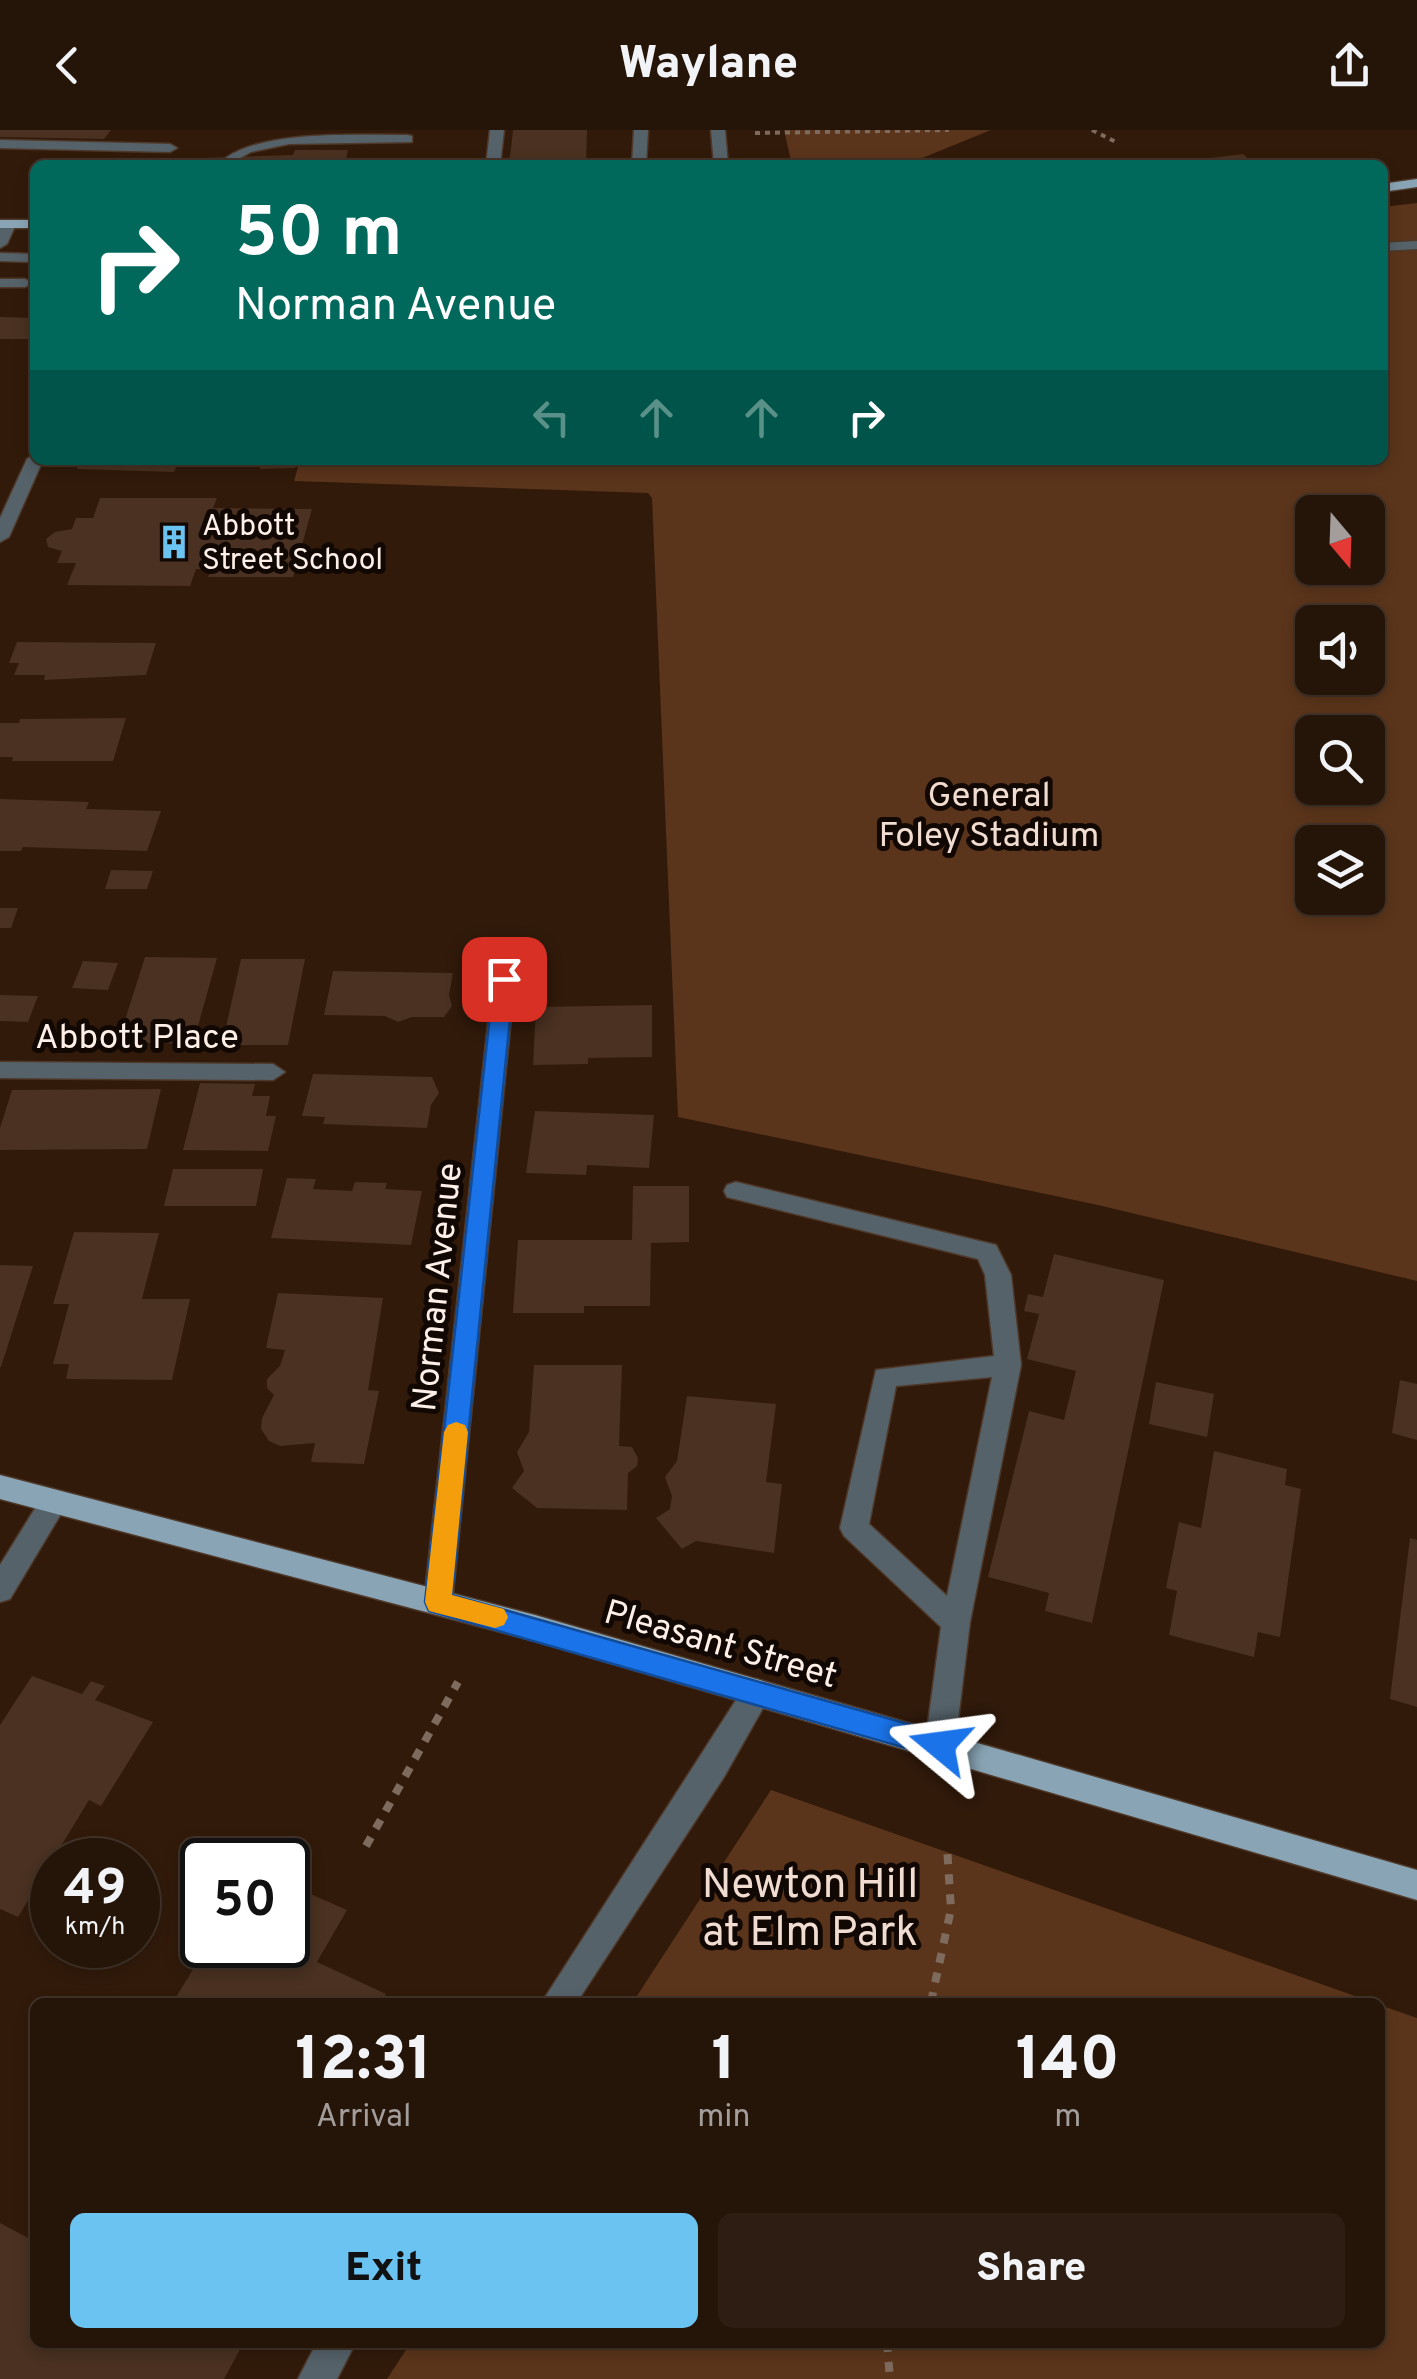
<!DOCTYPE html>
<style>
body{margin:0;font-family:Overpass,sans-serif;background:#2d1d12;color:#f1f3f6;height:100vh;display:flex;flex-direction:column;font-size:38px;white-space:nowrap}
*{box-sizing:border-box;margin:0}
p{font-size:32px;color:#a39e9c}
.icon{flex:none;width:55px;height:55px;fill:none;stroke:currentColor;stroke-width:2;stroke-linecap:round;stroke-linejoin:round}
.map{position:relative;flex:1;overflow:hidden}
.details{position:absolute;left:30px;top:1868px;width:1355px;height:350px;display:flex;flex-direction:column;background:#251408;border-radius:15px;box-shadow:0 5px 15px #0003,0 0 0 2px #423329}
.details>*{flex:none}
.top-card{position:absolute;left:30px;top:30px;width:1358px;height:305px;border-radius:15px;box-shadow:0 5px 15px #0003,0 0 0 2px #423329;background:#00695c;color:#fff;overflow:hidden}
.needle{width:65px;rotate:161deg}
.fabs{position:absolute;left:1295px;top:365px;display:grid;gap:20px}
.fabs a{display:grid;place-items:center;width:90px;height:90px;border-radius:15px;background:#251408;box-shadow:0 5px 15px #0003,0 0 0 2px #423329;font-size:50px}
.speed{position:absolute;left:30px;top:1708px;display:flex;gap:20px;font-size:50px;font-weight:700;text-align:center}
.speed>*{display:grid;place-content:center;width:130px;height:130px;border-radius:50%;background:#251408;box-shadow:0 5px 15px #0003,0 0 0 2px #423329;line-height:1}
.speed small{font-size:25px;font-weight:400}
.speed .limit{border:5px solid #111;border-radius:15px;background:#fff;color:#111}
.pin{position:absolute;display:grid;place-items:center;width:85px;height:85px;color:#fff;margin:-42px;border-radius:20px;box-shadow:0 5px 15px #0006}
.me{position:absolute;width:110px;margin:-55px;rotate:286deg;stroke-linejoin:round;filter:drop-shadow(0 0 8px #0008)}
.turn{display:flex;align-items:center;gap:35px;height:210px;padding:0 40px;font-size:45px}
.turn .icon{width:130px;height:130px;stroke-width:2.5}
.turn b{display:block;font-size:70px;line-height:85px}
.lanes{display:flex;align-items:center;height:95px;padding:0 40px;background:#0003;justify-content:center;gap:50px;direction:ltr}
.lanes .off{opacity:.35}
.eta{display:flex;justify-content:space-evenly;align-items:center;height:170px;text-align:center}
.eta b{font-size:60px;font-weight:800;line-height:70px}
.button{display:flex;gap:20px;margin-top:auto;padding:20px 40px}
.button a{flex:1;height:115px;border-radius:15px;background:#6bc3f2;color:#111;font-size:40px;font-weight:800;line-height:115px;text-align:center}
.button a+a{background:#2d1d12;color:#f1f3f6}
header{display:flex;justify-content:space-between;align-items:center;height:130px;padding:0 40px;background:#251408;font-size:45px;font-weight:800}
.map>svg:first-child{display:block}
.green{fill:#5b351b;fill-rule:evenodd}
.building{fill:#4a3121}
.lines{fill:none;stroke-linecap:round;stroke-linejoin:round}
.minor-casing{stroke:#4e3829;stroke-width:3}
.major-casing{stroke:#4e3829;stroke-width:3}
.path-far1{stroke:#7e6b5e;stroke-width:4;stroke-dasharray:5 5;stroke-linecap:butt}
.path{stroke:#7e6b5e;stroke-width:8;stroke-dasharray:10 10;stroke-linecap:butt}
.minor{fill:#55626a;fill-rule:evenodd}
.major{fill:#89a5b5;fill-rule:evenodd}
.route{fill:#1a73e8;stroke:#114b97;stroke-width:2.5}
.slow{fill:#f59e0b}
.labels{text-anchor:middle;stroke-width:10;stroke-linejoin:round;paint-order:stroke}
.far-poi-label{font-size:30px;fill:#fef0e8;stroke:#120803;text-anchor:start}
.park-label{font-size:35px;fill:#f0dcd0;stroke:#120803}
.street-label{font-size:35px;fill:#fef0e8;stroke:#120803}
.near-park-label{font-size:42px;fill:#f0dcd0;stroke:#120803}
</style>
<header><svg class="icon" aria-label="back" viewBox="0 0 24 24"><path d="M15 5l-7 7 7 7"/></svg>Waylane<svg class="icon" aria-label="share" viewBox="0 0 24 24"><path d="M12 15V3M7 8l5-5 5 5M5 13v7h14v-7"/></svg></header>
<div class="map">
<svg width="1417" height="2249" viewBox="0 0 1417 2249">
<rect width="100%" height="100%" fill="#311a0a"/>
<path class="green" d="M784,0H991L905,35H792Z
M1417,73V1151L1098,1075L678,987L652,368L648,363L294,351L300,330H1382L1383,77ZM1312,382H1368V438H1312ZM1312,492H1368V548H1312ZM1312,602H1368V658H1312ZM1312,712H1368V768H1312Z
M771,1660L1372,1872H633Z
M1380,1875L1417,1888V2249H387L411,2212H1380Z"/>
<path class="building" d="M0,0H111L104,9L0,7Z
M513,0H587L586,35H509Z
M295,20H348L345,35H199L202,28L293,25Z
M1243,24L1255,35H1210L1204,29Z
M0,187L35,188V209H0Z
M81,330H179L174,342L77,339Z
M262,330H297L295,338L260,339Z
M100,368H217L213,378L312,379L293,447H208L211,439H196L190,456L67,455L76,433H57L62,421L48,417L46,409L55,402L72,399L76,388H93Z
M17,512L156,513L146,545L44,550L45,545H14L19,533H9Z
M126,588L113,631H12L13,627H0V593H19L20,589Z
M0,669L89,672L86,679L161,681L147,721L23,717L21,721H0Z
M111,740L153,741L147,759H105Z
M0,778H18L11,798H0Z
M145,827L217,828L193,914L118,912Z
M241,829H305L288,915H222Z
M83,831L118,833L108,860L72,858Z
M333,841L453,843L449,865L452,876L444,887H412L398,892L385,886L324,885Z
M0,865L38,866L28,892L0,891Z
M652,875V927L588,928V934L533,935L536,877Z
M313,944L432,947L439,963L431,975L427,998L323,994L325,987L302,986Z
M200,953L255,954L252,966H270L266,986H276L268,1021L183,1020Z
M161,959L147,1019L0,1020V998L12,960Z
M535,981L654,985L649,1038L587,1035L586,1045L526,1043Z
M173,1039H263L256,1076H164Z
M287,1048L316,1049L313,1059L352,1061L355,1052L387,1053L385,1059L422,1061L411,1115L271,1108Z
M633,1056H689V1112L651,1113L650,1176H584V1183H513L518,1110H632Z
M74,1102L159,1103L142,1169H190L172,1250L66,1249L69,1234H53L69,1174H53Z
M1054,1124L1164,1150L1092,1493L1045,1481L1049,1463L988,1447L1029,1281L1064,1290L1076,1241L1027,1229L1039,1184L1024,1181L1028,1164L1043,1167Z
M0,1135L33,1136L1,1237H0Z
M278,1163L383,1168L368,1260L379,1261L364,1334L311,1332L315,1313L280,1316L269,1311L261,1299L262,1288L274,1265L267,1258V1249L280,1236L285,1220L266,1218Z
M534,1235H622L619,1316L632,1317L638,1328L637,1336L628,1343L627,1380L537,1378L512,1358L524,1341L517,1322L529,1302Z
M1400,1250L1417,1254V1310L1392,1303Z
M1156,1252L1214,1264L1207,1307L1149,1294Z
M687,1266L776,1274L766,1352L782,1354L774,1423L696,1411L682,1419L656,1388L670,1379L672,1366L665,1347L677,1331Z
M1214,1321L1287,1339L1285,1355L1301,1359L1280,1507L1258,1502L1254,1527L1169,1505L1177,1461L1166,1458L1179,1392L1201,1398Z
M1410,1408L1417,1410V1577L1390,1569Z
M32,1546L82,1564L91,1551L105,1556L95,1570L153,1592L101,1676L89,1670L18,1787L0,1779V1595Z
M290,1755L347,1780L317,1832L386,1864L381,1872H173L208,1815H288Z
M0,2093L30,2109L35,2101V2212H244L224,2249H0Z"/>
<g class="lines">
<g class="minor-casing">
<path id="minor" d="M490,0H504L500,35H486Z
M634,0H648L646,35H632Z
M711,0H725L728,35H714Z
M407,5L412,6V12L289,14L251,22L233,32L226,28C265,0 357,5 407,5Z
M0,10L170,14L177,18L170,22L0,18Z
M9,90L16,94L7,114L0,118V98Z
M1417,111V119L1382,121V113Z
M0,123L35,124V132L0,131Z
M0,149H25L32,153L25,157H0Z
M35,324V330H43L9,407L0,412V388L27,329Z
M504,842L515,849L452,1472L448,1481L438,1485L428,1481L424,1472L493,849Z
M0,932L273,934L285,942L273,950L0,948Z
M736,1052L996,1115L1011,1145L1021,1235L970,1492L955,1615L951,1625L940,1629L929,1625L925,1615L941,1497L844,1406L840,1398L876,1240L994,1226L985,1145L978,1129L727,1067L724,1061L727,1055ZM992,1247L947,1466L869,1394L896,1256Z
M54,1360L64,1364L68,1372L10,1469L0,1472V1435L44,1364Z
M757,1549L767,1553L772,1562L767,1571L724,1647L577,1872H542L747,1553Z
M317,2212H356L337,2249H298Z"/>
</g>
<g class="major-casing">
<path id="major" d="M1417,49V57L1382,62V54Z
M0,90H35V98H0Z
M0,1345L535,1485L1417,1740V1770L535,1511L0,1369Z"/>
</g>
<path class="path-far1" d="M1092,0L1118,13
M755,3L949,0"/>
<path class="path" d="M366,1716L458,1552
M931,1872L951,1779L947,1717
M887,2212L890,2249"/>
<use href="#minor" class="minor"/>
<use href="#major" class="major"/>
</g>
<path class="route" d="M504,842L514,849L452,1465L940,1603L950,1606L954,1615L950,1624L940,1628L429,1481L425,1472L494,849Z"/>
<path class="slow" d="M456,1292L465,1295L468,1302L452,1465L504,1479L508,1487L504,1495L495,1498L429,1481L425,1472L444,1302L448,1295Z"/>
<defs>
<g id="building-bare" transform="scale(2.7)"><path d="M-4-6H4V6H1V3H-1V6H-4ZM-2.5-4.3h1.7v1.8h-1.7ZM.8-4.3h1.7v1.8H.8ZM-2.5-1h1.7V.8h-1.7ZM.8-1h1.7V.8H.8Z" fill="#6bc3f2" stroke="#120803" stroke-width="2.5" paint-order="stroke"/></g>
</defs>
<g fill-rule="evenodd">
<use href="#building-bare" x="174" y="412"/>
</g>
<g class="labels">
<g class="far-poi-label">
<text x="202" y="405">Abbott<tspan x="202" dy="34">Street School</tspan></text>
</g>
<g class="park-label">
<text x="989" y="676">General<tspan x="989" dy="40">Foley Stadium</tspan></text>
</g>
<g class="street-label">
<text x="137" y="918">Abbott Place</text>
<text transform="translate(436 1157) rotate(-84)" y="12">Norman Avenue</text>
<text transform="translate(721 1513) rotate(16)" y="12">Pleasant Street</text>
</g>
<g class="near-park-label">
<text x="810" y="1767">Newton Hill<tspan x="810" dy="48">at Elm Park</tspan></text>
</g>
</g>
</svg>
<div class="fabs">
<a><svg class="needle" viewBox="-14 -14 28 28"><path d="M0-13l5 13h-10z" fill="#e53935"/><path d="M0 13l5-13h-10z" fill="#a39e9c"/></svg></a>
<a><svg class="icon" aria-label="sound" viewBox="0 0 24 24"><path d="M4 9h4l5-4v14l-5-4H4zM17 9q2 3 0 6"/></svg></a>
<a><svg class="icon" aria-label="search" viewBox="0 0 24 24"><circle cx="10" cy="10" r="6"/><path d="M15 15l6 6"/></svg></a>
<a><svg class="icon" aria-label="layers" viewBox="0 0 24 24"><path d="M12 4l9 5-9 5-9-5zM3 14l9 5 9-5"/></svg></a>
</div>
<div class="speed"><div>49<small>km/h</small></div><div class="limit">50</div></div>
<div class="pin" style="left:504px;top:849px;background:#d93025"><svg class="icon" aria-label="arrive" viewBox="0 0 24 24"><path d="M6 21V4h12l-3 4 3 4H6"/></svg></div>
<svg class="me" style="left:940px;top:1615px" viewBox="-20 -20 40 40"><path d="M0-17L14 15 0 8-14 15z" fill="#1a73e8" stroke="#fff" stroke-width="4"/></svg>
<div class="top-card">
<div class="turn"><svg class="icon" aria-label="right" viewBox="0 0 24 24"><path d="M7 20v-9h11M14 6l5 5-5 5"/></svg><div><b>50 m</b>Norman Avenue</div></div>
<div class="lanes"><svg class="icon off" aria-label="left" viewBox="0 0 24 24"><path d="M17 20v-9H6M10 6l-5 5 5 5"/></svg><svg class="icon off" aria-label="ahead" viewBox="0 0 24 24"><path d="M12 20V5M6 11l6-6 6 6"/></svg><svg class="icon off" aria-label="ahead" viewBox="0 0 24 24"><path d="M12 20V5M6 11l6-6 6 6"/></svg><svg class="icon" aria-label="right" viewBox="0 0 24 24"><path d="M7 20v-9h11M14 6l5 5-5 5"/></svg></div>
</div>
<section class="details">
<div class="eta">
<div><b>12:31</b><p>Arrival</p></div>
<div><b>1</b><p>min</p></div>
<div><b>140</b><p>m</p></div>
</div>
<div class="button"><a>Exit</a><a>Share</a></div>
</section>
</div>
